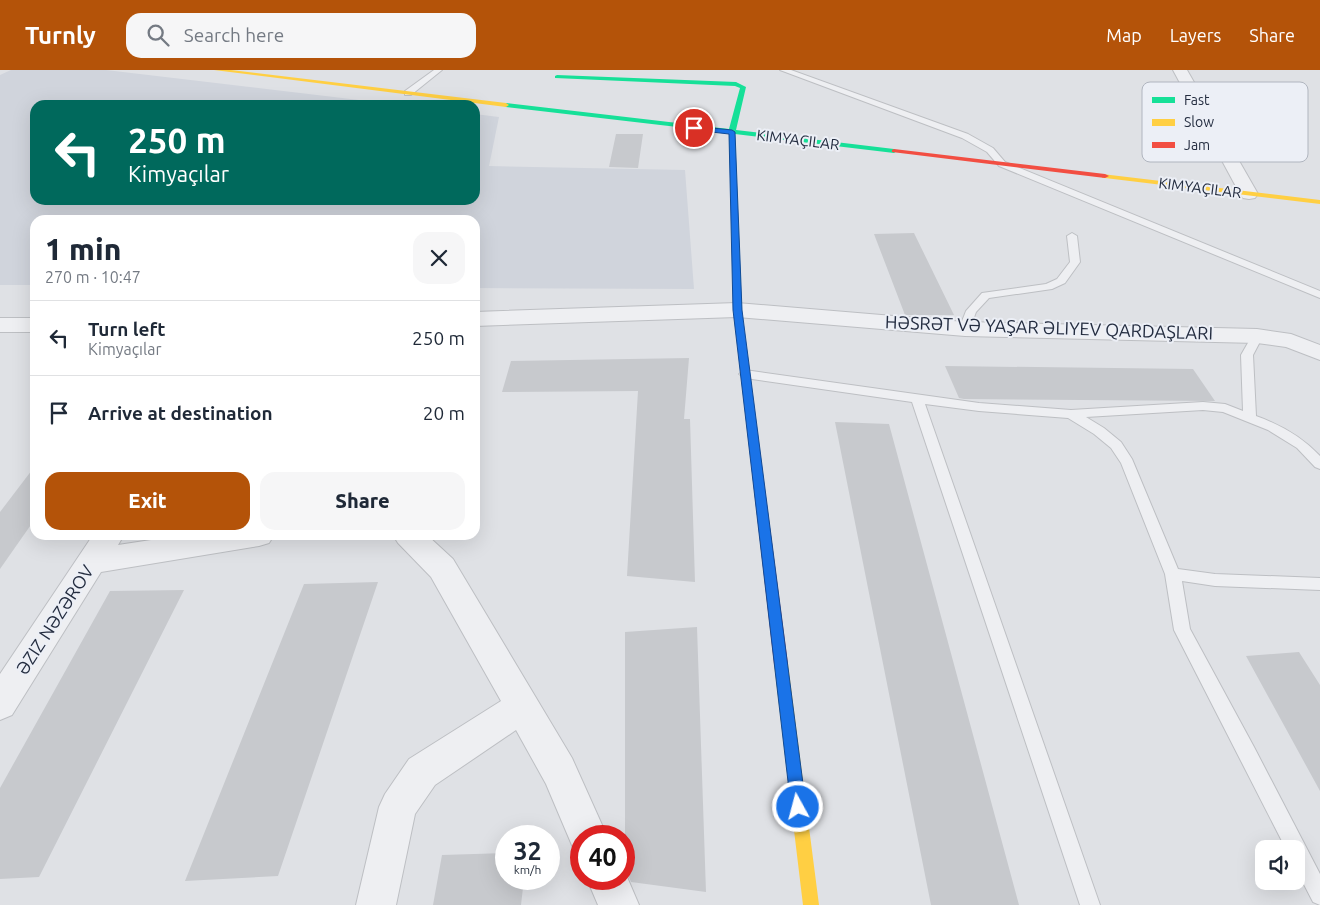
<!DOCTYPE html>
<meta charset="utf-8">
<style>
body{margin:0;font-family:Ubuntu,sans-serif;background:#f6f6f7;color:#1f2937;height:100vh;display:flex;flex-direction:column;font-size:19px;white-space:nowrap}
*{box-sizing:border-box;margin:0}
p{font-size:16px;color:#747a83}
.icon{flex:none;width:28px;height:28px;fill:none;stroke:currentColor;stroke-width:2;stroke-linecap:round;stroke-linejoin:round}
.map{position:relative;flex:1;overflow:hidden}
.drawer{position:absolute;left:30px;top:145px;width:450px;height:325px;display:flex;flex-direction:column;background:#fff;border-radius:15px;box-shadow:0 5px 20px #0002}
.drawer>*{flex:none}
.guide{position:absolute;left:30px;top:30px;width:450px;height:105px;border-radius:15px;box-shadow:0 5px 20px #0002;background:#00695c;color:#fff;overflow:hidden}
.controls{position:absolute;left:1255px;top:770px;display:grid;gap:10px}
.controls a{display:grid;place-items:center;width:50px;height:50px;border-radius:10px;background:#fff;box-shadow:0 5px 20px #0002;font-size:25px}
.speed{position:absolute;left:495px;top:755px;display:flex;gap:10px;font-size:25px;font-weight:700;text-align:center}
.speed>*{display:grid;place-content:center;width:65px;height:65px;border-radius:50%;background:#fff;box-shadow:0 5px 20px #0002;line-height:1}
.speed small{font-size:12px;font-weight:400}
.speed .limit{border:8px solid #d22;background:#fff;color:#111}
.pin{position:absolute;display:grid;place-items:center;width:42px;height:42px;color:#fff;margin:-21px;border:2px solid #fff;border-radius:50%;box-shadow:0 1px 5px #0007}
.me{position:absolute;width:55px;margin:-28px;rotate:353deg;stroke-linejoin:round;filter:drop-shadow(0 0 4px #0008)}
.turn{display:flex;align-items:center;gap:18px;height:105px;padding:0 15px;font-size:22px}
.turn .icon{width:65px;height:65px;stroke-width:2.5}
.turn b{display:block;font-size:35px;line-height:42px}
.round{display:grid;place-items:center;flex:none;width:52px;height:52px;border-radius:15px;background:#f6f6f7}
.summary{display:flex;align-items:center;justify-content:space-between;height:85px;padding:0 15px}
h1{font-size:30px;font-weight:800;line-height:38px}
.primary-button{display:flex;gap:10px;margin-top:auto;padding:10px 15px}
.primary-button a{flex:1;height:58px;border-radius:15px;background:#b45309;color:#fff;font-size:20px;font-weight:800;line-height:58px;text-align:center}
.primary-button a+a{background:#f6f6f7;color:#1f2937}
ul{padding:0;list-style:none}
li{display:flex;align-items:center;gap:15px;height:75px;padding:0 15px;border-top:1px solid #e0e1e3}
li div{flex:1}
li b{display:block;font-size:19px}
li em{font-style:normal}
header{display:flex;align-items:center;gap:30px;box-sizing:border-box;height:70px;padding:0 25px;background:#b45309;color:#fff}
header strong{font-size:24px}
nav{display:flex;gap:28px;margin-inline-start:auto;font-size:18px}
.search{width:350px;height:45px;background:#f6f6f7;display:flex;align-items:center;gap:12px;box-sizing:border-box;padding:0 18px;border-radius:15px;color:#747a83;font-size:19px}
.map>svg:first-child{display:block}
.built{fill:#d0d4dc}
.building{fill:#c7c9cd}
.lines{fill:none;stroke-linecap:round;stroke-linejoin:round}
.lane-casing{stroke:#bdbfc3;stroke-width:2}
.street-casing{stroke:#bdbfc3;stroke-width:2}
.lane{fill:#eeeff2;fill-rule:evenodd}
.street{fill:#eeeff2;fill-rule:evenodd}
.fast{fill:#16e098;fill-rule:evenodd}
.slow{fill:#ffcf43;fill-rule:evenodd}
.jam{fill:#f24e42;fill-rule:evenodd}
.route{fill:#1a73e8;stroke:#114b97}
.labels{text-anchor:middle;stroke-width:4;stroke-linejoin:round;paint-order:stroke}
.far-street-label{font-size:15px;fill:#242d40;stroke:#eceff6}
.street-label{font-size:18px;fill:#242d40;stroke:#eceff6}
.key{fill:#eceff6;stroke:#b0b5bf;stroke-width:1}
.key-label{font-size:14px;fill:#242d40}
</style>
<header>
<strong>Turnly</strong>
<div class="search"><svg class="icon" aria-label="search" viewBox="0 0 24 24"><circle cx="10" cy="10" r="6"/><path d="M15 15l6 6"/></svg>Search here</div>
<nav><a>Map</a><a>Layers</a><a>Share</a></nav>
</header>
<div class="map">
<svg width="1320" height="835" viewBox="0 0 1320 835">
<rect width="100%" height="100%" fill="#dfe1e5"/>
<path class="built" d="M11,0H106L401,35H35V130H475V44L499,47L489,96L685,100L694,219L475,218V150H35V215H0V5Z"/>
<path class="building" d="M616,64H643L638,98L609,97Z
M914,163L954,245H905L874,164Z
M689,288L684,349H690L695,512L627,506L638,321L502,322L511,291Z
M945,296L1193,299L1215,331L964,329L959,328Z
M835,352L889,354L1019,835H931Z
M35,396V449L0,499V442Z
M378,512L278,806L185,811L304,514Z
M184,520L39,807L0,809V718L110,521Z
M697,557L706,822L631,812L625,798V562Z
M1299,582L1320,615V721L1246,586Z
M506,783V809H524L521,835H433L442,785Z"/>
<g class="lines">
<g class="lane-casing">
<path id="lane" d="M434,0H442L411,25H405V21Z
M780,0H791L968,64L993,78L1005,92L1320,221V228L999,96L987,82L962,68Z
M1072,163L1077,166L1080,192L1065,213L1052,219L989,228L976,242L969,261H961L959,259L966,241L982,223L1046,214L1057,209L1070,192L1067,166Z
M1257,263L1263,266L1253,285L1256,346C1281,355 1302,367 1320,386V399L1315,397L1297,378L1268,360L1223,342L1203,340L1086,347L1104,358L1121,372L1132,389L1178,499L1215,504L1320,508V520L1215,516L1182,511L1190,559L1254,677L1320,804V835L1313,832L1296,799V779H1286L1174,560L1165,504L1121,393L1111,378L1094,364L1068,348L979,341L925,334L1100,835H1080L912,332L745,308L739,304L745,300L979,333L1071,340L1203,332L1225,334L1243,341L1241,285L1253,264Z"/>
</g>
<g class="street-casing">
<path id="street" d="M1173,0H1187L1258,124L1255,128L1249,129L1243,128L1240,124Z
M737,233L965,252L1257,259L1291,264L1320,275V290L1286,277L1257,273L965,266L737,247L475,256V242Z
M0,248H35V262H0Z
M93,465H124L118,475L184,465H274L269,473L259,476L101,502L12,645L0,650V604Z
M393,465H427L453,489L572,688L607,766H581V783L574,780L546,714L516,660L435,715L415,744L396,835H356L379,737L385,724L409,689L501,631L431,507L398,473Z
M624,800L639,835H598L587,809H624Z"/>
</g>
<use href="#lane" class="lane"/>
<use href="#street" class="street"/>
<path class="fast" d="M557,5L736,12L746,17L736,60L894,79L897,81L894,83L735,64L742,245L738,248L734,245L729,63L506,37L503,35L506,33L729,59L740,18L735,16L555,8V6Z"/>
<path class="slow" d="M214,0H231L506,33L509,35L506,37Z
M1102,104L1320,130V134L1105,108H1102Z
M781,588L786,590L788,594L819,835H803L774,594L776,590Z"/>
<path class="jam" d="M894,79L1105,104L1109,106L1105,108L892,82V80Z
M738,242L742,245L788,594L786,598L781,600L776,598L774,594L734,245Z"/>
</g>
<path class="route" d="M692,56L732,60L735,62L742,240L806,737L804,742L798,744L793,742L791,737L733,240L729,64L694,60L692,59Z"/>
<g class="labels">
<g class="far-street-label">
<text transform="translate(798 70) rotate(7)" y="5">KIMYAÇILAR</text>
<text transform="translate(1200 118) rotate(7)" y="5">KIMYAÇILAR</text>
</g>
<g class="street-label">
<text transform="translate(1049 258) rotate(2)" y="6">HƏSRƏT VƏ YAŞAR ƏLIYEV QARDAŞLARI</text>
<text transform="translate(55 550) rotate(-57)" y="6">ƏZIZ NƏZƏROV</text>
</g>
</g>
<rect x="1142" y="12" width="166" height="80" rx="8" class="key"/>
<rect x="1152" y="27" width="23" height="6" fill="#16e098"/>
<rect x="1152" y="49" width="23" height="7" fill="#ffcf43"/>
<rect x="1152" y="72" width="23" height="6" fill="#f24e42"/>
<g class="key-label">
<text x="1184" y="35">Fast</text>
<text x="1184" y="57">Slow</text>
<text x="1184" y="80">Jam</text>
</g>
</svg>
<div class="controls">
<a><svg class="icon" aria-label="sound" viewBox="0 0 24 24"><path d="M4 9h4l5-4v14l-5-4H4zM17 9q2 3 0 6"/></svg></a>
</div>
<div class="speed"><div>32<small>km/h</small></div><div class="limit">40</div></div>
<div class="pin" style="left:694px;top:58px;background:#d93025"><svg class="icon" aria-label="arrive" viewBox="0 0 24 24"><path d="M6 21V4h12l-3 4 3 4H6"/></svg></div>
<svg class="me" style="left:798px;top:737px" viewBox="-20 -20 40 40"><circle r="17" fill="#1a73e8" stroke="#fff" stroke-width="3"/><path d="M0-11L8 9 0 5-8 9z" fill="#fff"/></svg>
<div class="guide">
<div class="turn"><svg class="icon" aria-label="left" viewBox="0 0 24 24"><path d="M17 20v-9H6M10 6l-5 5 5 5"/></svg><div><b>250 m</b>Kimyaçılar</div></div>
</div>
<section class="drawer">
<div class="summary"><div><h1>1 min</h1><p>270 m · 10:47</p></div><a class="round"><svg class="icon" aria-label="close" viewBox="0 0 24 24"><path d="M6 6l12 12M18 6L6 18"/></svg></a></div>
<ul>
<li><svg class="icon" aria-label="left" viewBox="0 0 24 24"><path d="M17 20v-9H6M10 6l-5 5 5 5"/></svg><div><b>Turn left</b><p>Kimyaçılar</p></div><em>250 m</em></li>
<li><svg class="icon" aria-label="arrive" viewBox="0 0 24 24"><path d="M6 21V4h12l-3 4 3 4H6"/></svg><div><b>Arrive at destination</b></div><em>20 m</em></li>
</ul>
<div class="primary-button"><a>Exit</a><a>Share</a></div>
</section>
</div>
